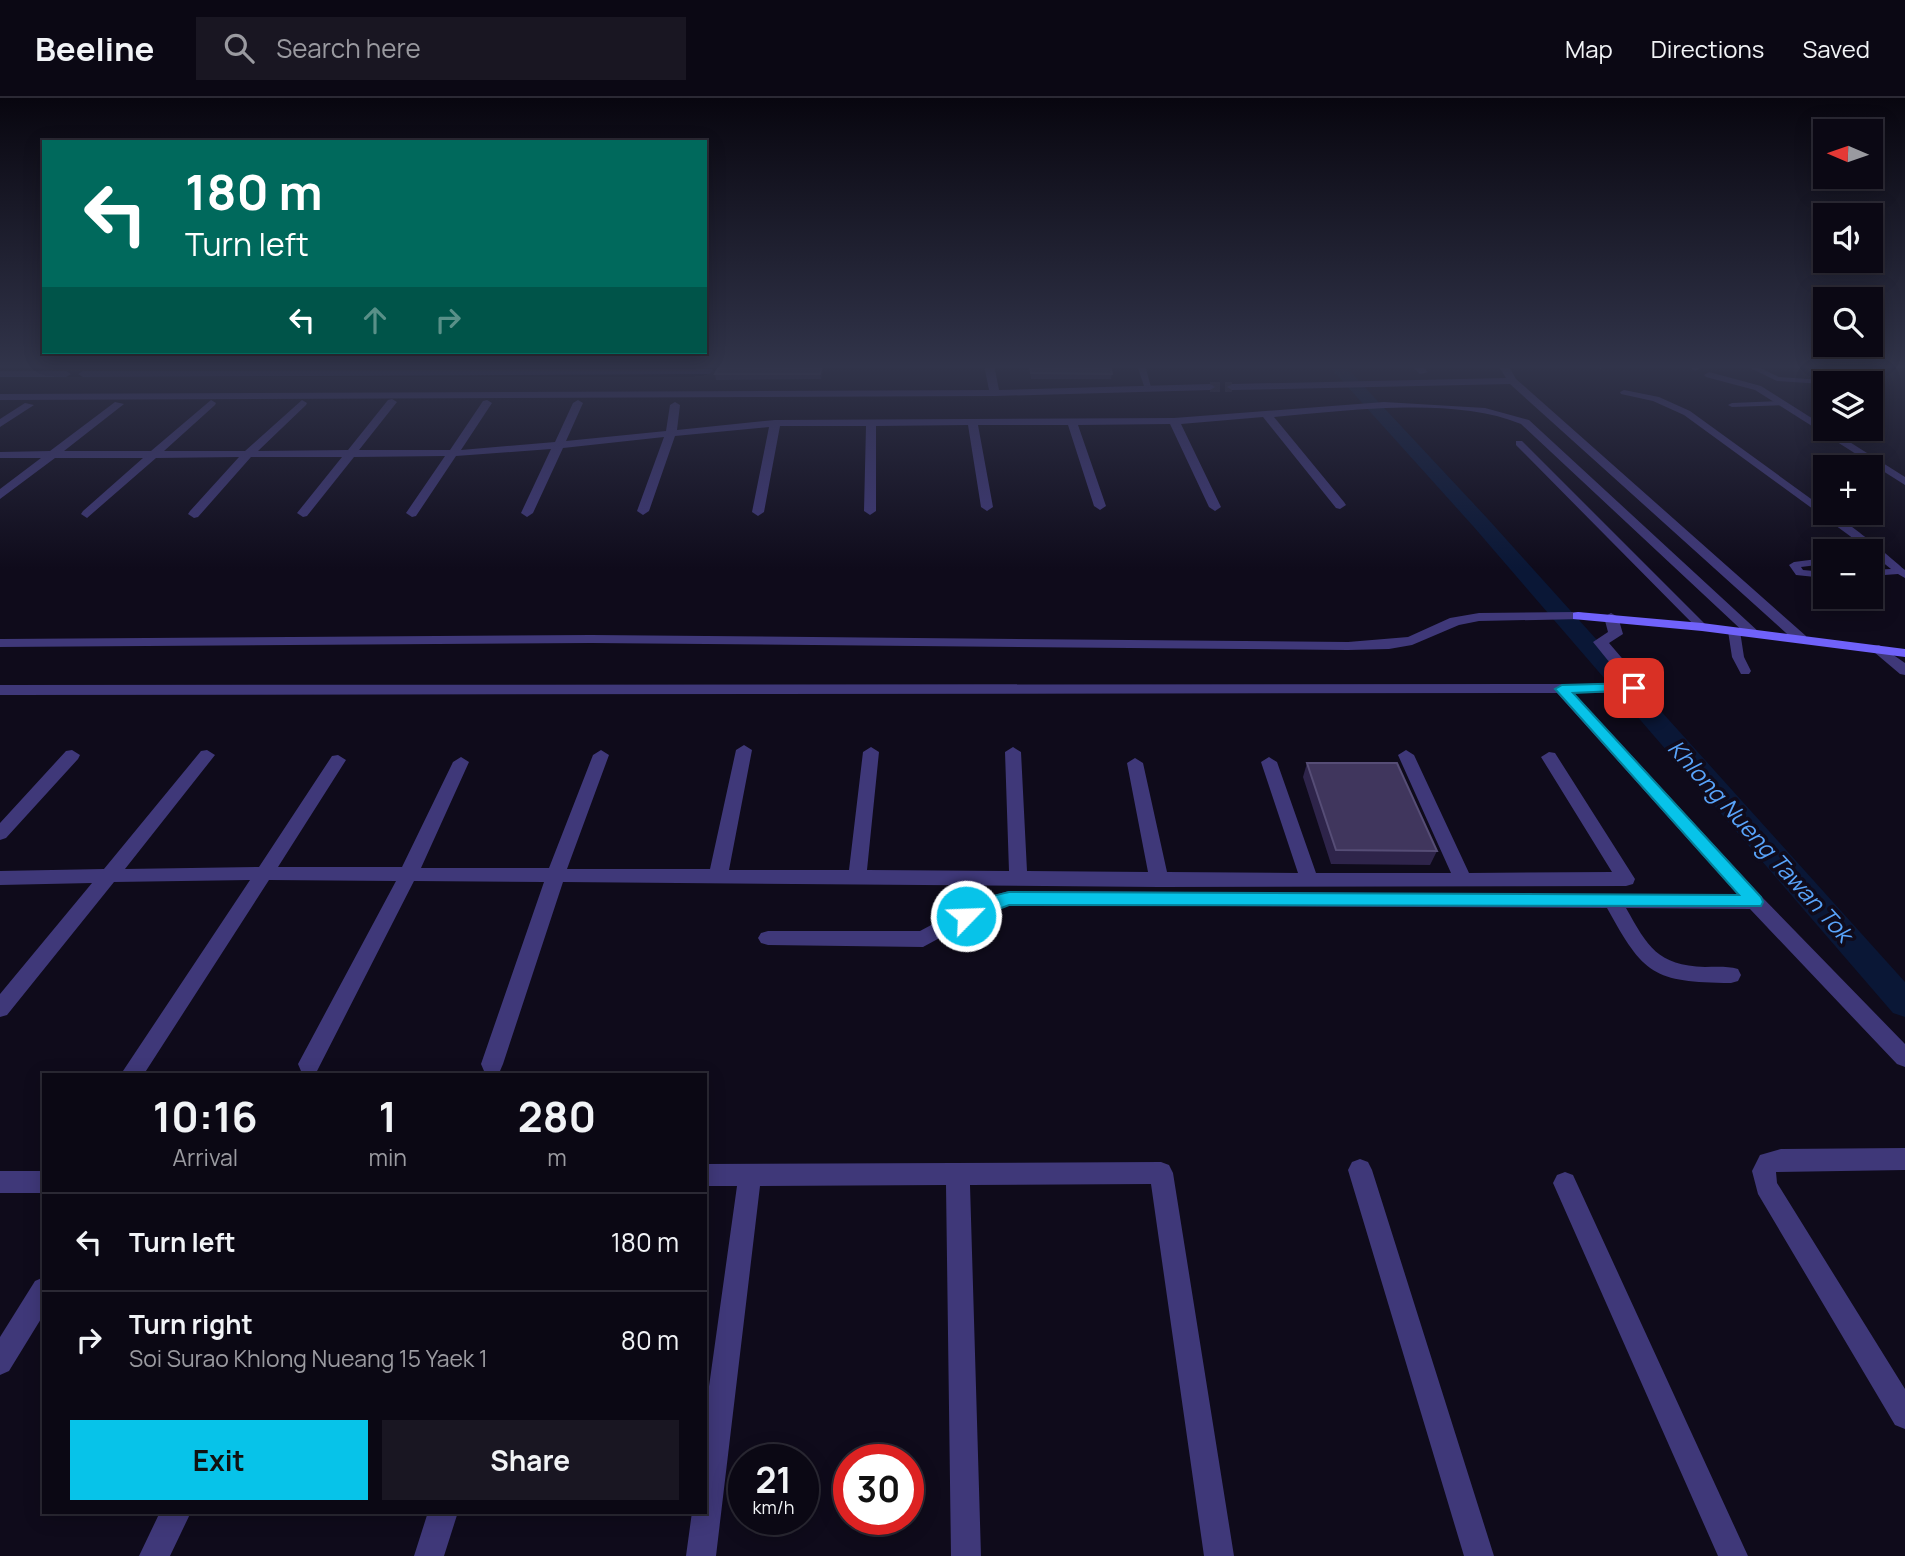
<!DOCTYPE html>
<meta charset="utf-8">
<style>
body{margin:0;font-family:Manrope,sans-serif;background:#191622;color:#f1f3f6;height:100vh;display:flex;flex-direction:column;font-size:26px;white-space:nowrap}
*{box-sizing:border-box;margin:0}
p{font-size:23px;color:#9a9aa0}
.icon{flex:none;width:38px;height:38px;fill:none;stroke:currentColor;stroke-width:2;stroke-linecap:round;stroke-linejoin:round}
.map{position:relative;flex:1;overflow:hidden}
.drawer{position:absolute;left:42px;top:975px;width:665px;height:441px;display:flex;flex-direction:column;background:#0b0814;border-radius:0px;box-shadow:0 4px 18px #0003,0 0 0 2px #2b2934}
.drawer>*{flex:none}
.guide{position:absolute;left:42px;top:42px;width:665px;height:214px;border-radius:0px;box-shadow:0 4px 18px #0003,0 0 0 2px #2b2934;background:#00695c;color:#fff;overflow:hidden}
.needle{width:46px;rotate:272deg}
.controls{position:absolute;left:1813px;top:21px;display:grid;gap:14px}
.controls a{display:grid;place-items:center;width:70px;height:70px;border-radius:0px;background:#0b0814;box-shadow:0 4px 18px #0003,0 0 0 2px #2b2934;font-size:35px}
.speed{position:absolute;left:728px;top:1346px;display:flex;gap:14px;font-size:35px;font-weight:700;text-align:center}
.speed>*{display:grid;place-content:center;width:91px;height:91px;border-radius:50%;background:#0b0814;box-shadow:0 4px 18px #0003,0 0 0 2px #2b2934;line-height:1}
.speed small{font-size:18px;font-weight:400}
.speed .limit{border:10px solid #d22;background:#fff;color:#111}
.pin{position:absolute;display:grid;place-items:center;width:60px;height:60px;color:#fff;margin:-30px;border-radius:14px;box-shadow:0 4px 10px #0006}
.me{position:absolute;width:77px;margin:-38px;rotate:66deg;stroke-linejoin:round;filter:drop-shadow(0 0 5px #0008)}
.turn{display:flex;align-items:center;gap:24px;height:147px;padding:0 28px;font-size:32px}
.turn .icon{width:91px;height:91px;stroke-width:2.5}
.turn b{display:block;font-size:49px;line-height:60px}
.lanes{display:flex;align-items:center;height:66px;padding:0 28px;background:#0003;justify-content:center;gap:35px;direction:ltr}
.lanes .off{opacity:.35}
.eta{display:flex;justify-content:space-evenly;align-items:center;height:119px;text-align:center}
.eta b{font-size:42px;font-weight:700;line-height:49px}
.button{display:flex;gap:14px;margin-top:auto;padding:14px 28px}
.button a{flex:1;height:80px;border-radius:0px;background:#07c3e9;color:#111;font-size:28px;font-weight:700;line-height:80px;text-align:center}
.button a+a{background:#191622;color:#f1f3f6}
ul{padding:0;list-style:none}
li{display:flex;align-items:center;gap:21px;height:98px;padding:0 28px;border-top:2px solid #2b2934}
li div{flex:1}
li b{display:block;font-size:26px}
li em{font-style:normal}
header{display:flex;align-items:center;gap:42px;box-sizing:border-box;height:98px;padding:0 35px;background:#0b0814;border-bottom:2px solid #2b2934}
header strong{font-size:33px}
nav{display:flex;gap:38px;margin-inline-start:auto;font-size:24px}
.search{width:490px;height:63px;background:#191622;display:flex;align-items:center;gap:18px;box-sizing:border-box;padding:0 24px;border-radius:0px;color:#9a9aa0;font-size:26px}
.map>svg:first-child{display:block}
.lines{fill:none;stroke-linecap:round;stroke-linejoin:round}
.canal{fill:#0a1736;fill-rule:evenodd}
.street-tunnel{stroke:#2c273d;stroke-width:10;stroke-dasharray:10 5;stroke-linecap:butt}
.lane{fill:#3f3879;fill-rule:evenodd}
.street{fill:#3f3879;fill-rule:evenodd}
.secondary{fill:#7062fa;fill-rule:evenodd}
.wall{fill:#2e244a}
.shaded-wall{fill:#1a132f}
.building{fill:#40365d;stroke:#564d76;stroke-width:2}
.route{fill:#07c3e9;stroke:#057f97;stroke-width:2}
.labels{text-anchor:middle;stroke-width:7;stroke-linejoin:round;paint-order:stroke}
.water-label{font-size:23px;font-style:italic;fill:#59a4fa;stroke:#0f0b1b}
</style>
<header>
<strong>Beeline</strong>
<div class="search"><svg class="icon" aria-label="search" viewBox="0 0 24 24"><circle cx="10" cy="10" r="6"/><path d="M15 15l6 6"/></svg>Search here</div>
<nav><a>Map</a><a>Directions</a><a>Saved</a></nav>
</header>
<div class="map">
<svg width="1905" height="1458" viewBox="0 0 1905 1458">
<rect width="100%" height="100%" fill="#0f0b1b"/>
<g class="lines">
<path class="canal" d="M1328,267H1344L1487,420L1905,884V919L1893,915L1473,428Z"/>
<path class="street-tunnel" d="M1210,289H1232"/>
<path class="lane" d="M1137,267H1145L1152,293L1145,291Z
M1744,267H1754L1779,279L1823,282L1827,284L1823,286L1777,283Z
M1624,292L1659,299L1690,313L1825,411V415C1840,415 1891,460 1905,472V480L1898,476L1871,478V472L1891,471L1850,438L1684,317L1653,303L1621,296L1620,294Z
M1783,303L1787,305L1786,307L1732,309L1728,307L1732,305Z
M1516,343H1522L1706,527V531H1698L1516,347Z
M1825,460V466L1801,469L1803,472L1825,474V480L1796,477L1789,467L1794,464Z
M1734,530L1740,533L1744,559L1751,573L1749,576H1741L1732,559L1728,533Z"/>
<path class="street" d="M984,267H994L999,292L1210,286L1215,289L1210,292L995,298L0,302V296L989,292Z
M1411,267H1421L1428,274L1420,276Z
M1498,267H1508L1516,281L1806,538V544H1796L1510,286L1232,292L1227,289L1232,286L1506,280Z
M1594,267H1604L1605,268L1600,271Z
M1687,267H1697L1700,270L1695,273Z
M712,271L714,273L709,276L83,279L78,276L83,273Z
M0,273H66L71,276L66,279H0Z
M1709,274L1761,288L1905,379V387L1755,292L1706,279L1704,277Z
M392,301L397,304L359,352H450L483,303L487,302L492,305L461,352L555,344L573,305L578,302L583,305L566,343L666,333L670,307L675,304L680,307L677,332L775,322L1174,320L1384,304L1485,310L1529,322L1760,535L1753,539L1748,538L1521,326C1453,298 1346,313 1274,319L1344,404L1346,407L1340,411L1336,410L1263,319L1181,326L1221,409L1215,413L1209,409L1170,326L1078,327L1106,408L1100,412L1094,408L1068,327H978L993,409L987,413L981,409L968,327L876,328V413L870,417L864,413L866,328H780L764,414L758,418L752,414L769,329L675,338L649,413L643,417L637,413L664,339L563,350L533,415L527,419L521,415L551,351L456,358L416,418L412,419L406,415L445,358L354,359L307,418L303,419L297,415L342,359H251L198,419L194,420L188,416L190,413L239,359L156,360L87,420L81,416L83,413L143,360H55L0,401V391L41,360H0V354L50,353L115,304L124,306L64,353H151L211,302L216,305L215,307L164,353H245L302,302L307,305L306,307L258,353L348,352L388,302Z
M25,305L34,307L0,329V321Z
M1578,514L1583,515V521L1479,523L1459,527L1412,547L1389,551L1348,552L591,545L0,549V541L591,537L1348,544L1408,539L1450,520L1479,515Z
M1611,515L1618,519L1623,536L1609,545L1645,587L1634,595H1574L1762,799L1905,946V969L1897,966L1750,811L1626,810C1648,849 1657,867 1705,869C1716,869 1727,868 1738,871L1741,877L1738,883L1731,885C1653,884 1644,877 1607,810L1009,807L993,811L923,849L768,847L761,845L758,840L761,835L768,833H920L980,801L1009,793L1738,797L1557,595L0,597V587L1627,586L1593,544L1608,534L1604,519Z
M1879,547L1905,565V577L1900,576L1874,554L1872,551L1874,548Z
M744,647L752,652L729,772H849L863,654L871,649L879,654L867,772L1009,773L1005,654L1013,649L1021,654L1027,773L1148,774L1127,665L1135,660L1143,665L1167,774L1298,775L1261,664L1269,659L1277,664L1316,775H1451L1398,657L1406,652L1414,657L1469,775L1612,774L1541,659L1549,654L1555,655L1635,781L1633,786L1626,788L1159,789L563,784L503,966L500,973L492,975L484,973L481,966L544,784L414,783L317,973L309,975L301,973L298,966L396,783L269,782L144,976H121L250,782L114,784L7,917L0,919V896L92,785L0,787V773L104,771L201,653L207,652L215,657L125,771L259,769L332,658L338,657L346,662L278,769H402L453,664L461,659L469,664L421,770H549L593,657L601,652L609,657L567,771H710L736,652Z
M72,652L80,657L78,661L6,740L0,742V725L66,653Z
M1905,1050V1072L1776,1074L1777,1085L1905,1291V1331L1895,1327L1758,1096L1752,1073L1760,1057L1781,1051Z
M1360,1061L1368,1064L1372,1072L1494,1458H1464L1348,1072L1352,1064Z
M1161,1064L1169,1067L1173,1075L1234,1458H1204L1151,1086L970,1087L981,1458H951L946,1087L760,1088L716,1458H686L692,1414H705V1317L737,1088H705V1066Z
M0,1073H44V1095H0Z
M1565,1074L1573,1077L1748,1458H1718L1553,1085L1557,1077Z
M44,1179V1216L9,1273L0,1277V1239L35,1183Z
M160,1414H191L170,1458H139Z
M428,1414H458L444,1458H414Z"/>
<path class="secondary" d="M1578,514L1702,525L1905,551V559L1702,533L1573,521V515Z"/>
</g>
<path class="wall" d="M824,267L821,281L716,282L715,276Z
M1029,267H1110L1112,276L1111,281H1031Z
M1307,665L1437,753L1430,767L1331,766L1303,679Z"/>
<path class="shaded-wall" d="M822,267H824L821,281L820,276Z"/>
<path class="building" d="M720,267H822L820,276H715Z
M1030,267H1110L1112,276L1031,275Z
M1307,665H1397L1437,753L1336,752Z"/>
<linearGradient id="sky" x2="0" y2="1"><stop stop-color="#08060f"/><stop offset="0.57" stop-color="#31344a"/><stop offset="1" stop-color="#31344a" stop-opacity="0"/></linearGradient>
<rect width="1905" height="471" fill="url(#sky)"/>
<path class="route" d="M1634,585L1639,587V592L1573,595L1761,799L1763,804L1761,808L1009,807L966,824L960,822L958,818C967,803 993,798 1009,794L1739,797L1555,591L1562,587Z"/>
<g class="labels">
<g class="water-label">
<text transform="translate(1760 743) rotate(48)" y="8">Khlong Nueng Tawan Tok</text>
</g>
</g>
</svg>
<div class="controls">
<a><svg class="needle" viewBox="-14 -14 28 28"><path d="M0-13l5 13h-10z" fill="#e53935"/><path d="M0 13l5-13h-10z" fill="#9a9aa0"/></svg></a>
<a><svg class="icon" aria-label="sound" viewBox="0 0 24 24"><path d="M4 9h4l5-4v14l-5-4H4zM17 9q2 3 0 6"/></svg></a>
<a><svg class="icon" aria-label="search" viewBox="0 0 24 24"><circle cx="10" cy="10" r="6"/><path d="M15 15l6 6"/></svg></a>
<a><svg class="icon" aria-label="layers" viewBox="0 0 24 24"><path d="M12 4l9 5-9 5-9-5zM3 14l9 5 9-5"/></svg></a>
<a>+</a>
<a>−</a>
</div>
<div class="speed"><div>21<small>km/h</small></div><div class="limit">30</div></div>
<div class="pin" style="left:1634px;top:590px;background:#d93025"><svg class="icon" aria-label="arrive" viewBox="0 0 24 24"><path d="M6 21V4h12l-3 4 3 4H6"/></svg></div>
<svg class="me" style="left:966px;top:818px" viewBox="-20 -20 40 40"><circle r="17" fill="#07c3e9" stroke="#fff" stroke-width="3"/><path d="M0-11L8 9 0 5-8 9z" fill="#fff"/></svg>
<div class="guide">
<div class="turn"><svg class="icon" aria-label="left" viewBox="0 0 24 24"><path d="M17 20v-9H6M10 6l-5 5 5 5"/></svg><div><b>180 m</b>Turn left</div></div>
<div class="lanes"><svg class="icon" aria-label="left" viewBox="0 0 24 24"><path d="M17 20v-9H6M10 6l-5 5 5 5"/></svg><svg class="icon off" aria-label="ahead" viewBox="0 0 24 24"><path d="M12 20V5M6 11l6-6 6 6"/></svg><svg class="icon off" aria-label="right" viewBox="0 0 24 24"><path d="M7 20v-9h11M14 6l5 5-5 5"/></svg></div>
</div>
<section class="drawer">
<div class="eta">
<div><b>10:16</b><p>Arrival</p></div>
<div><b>1</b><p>min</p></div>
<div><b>280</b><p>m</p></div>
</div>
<ul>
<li><svg class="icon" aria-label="left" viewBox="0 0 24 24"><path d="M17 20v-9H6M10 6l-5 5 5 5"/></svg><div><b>Turn left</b></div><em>180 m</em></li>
<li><svg class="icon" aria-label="right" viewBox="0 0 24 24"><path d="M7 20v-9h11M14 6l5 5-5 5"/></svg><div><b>Turn right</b><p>Soi Surao Khlong Nueang 15 Yaek 1</p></div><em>80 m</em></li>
</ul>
<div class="button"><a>Exit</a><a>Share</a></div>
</section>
</div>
